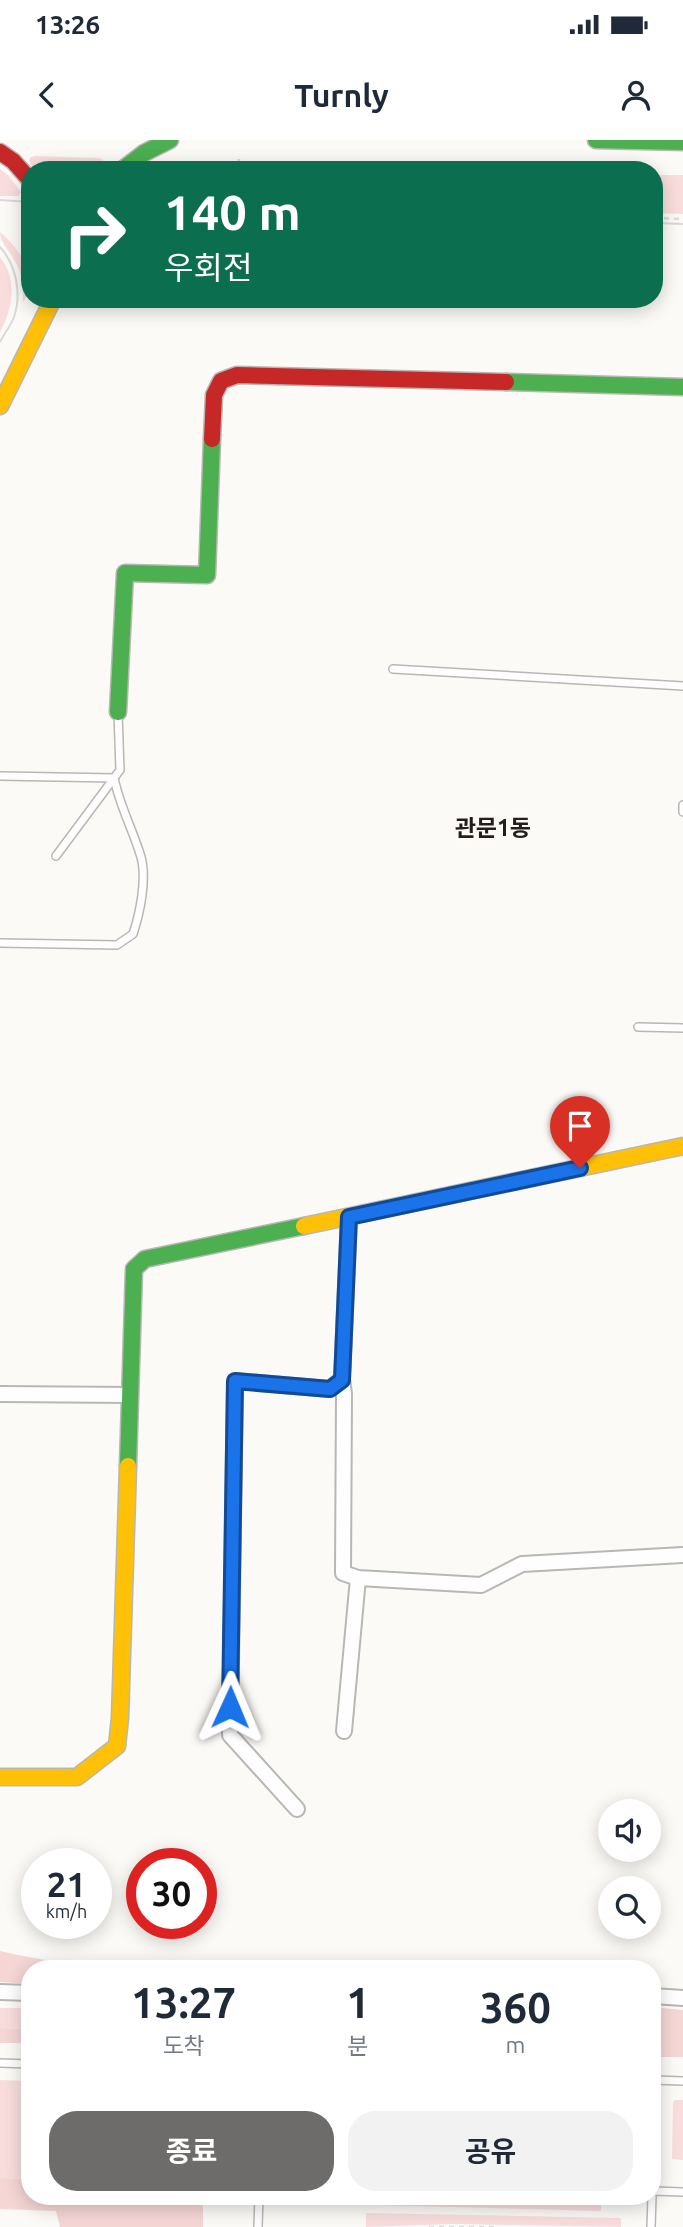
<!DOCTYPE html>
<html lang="ko">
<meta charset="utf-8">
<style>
body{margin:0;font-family:Ubuntu,"Noto Sans KR",sans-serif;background:#f2f2f3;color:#1f2937;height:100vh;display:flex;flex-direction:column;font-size:26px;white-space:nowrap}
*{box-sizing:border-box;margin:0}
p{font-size:23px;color:#747a83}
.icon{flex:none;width:38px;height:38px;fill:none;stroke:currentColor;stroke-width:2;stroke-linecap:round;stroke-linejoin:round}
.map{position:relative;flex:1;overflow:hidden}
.panel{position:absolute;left:21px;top:1820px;width:640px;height:245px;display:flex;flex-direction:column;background:#fff;border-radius:28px;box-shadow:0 4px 18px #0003}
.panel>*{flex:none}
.banner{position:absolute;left:21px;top:21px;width:642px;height:147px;border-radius:28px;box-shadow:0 4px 18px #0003;background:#0b6e4f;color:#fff;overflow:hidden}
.fabs{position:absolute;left:598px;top:1659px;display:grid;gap:14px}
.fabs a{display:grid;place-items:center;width:63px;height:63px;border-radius:50%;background:#fff;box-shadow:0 4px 18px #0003;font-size:35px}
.speed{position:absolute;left:21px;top:1708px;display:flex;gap:14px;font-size:35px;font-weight:700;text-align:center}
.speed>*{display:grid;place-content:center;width:91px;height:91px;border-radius:50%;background:#fff;box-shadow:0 4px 18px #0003;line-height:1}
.speed small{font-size:18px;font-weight:400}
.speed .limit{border:10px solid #d22;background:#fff;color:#111}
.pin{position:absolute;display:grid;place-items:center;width:60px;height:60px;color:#fff;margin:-72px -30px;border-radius:50% 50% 50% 0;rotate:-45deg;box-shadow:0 0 7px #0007}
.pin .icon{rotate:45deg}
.me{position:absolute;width:77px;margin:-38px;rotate:1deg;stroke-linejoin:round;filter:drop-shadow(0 0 5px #0008)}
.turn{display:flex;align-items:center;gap:24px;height:147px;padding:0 28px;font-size:32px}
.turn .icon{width:91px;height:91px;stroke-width:2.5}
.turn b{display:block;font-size:49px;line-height:60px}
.eta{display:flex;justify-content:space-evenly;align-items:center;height:119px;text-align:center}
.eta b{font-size:42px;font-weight:700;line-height:49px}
.primary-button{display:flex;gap:14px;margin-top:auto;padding:14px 28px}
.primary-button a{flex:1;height:80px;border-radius:28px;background:#6d6c6a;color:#fff;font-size:28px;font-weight:700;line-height:80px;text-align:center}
.primary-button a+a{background:#f2f2f3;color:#1f2937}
.status{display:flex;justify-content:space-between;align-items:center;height:49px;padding:0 35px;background:#fff;direction:ltr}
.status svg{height:19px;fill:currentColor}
header{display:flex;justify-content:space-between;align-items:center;height:91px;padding:0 28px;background:#fff;font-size:32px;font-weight:700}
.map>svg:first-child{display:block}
.green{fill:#f9dddd}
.forest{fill:#f5d6d5}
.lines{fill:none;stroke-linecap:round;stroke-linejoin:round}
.lane-casing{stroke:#b8b7b4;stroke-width:10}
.street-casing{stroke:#b8b7b4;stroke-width:18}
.fast-casing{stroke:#b8b7b4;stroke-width:19}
.slow-casing{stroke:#b8b7b4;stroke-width:19}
.jam-casing{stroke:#b8b7b4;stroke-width:19}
.path{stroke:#dcdbdb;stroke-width:2.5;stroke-dasharray:5 5;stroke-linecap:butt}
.lane{stroke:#fffefe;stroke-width:7}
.street{stroke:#fffefe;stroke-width:14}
.fast{stroke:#4caf50;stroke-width:16}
.slow{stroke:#ffc107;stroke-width:16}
.jam{stroke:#c62828;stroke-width:16}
.tram{stroke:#dad9d8;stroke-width:2}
.route-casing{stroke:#114b97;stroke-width:18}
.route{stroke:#1a73e8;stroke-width:12}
.labels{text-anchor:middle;stroke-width:5;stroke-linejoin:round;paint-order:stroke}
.quarter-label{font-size:23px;font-weight:bold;fill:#201f1e;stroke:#fdfaf6}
</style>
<div class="status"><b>13:26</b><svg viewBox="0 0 49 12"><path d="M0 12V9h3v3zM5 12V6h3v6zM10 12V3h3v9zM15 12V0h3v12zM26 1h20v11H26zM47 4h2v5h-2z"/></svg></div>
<header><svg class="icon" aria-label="back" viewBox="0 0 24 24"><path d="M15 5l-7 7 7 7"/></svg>Turnly<svg class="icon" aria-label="person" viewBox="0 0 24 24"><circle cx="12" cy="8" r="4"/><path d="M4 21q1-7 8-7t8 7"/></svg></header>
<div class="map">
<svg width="683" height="2087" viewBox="0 0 683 2087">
<rect width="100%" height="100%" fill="#fcfaf7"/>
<path class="green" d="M35,16L100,18L103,20L105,26L103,30H34L29,21L31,17Z
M163,21L231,22V30H139Z
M248,23L490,30H248Z
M0,29L8,35L21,52L19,56H0Z
M654,35H683V74L655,73Z
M0,92C14,103 32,127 30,147C29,152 25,158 23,163C23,148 23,136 16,123C11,112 0,103 0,92Z
M0,117C18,140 13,168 0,192Z
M0,1868H30V1889L0,1888Z
M0,1940L30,1941V2039L0,2038Z
M675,1960H683V2020L672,2019L673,1962Z
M336,2056H601V2071L336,2064Z
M366,2073L621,2078V2087L454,2084L366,2087Z"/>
<path class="forest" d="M0,1811L13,1814L94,1829H30V1844L0,1842Z
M653,1867L683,1870V1917H653Z
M0,1888L30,1889V1903H0Z
M0,2038L30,2039V2056H192L203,2066V2087H60L56,2071L0,2069Z
M277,2056H336V2064L277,2061Z"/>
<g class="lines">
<g class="lane-casing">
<path id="lane" d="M393,529L683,546
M0,636L114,638C120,667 133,690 141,717C147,739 140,773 133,794L117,805L0,803
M683,672V665
M56,716L120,630L118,573
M638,887L683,888
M0,1923L30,1924
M653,1940L683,1941
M653,2035L655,1940
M653,2051L683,2052
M258,2087L259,2056
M651,2087L652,2056"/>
</g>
<g class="street-casing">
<path id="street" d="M349,1077L342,1239L344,1254L343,1433L358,1438L481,1445L522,1424L683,1415
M0,1254L130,1255
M344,1591L358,1438
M297,1669L230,1595L235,1241L330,1249L342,1239
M0,1852L30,1853
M653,1856L683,1858"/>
</g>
<g class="fast-casing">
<path id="fast" d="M596,0L683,2
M122,30L144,13L170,0
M506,242L683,247
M118,572L125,433L207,435L212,299
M128,1326L134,1129L145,1119L304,1086"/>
</g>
<g class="slow-casing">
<path id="slow" d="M0,266L53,159
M304,1086L683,1006
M0,1637H77L117,1606L120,1578L128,1326"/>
</g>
<g class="jam-casing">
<path id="jam" d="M0,12L13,21L30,40
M212,299L214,255L221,241L237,235L506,242"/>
</g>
<path class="path" d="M239,19V30
M654,78L683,79
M429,2087H498"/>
<use href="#lane" class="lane"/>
<use href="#street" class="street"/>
<use href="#fast" class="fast"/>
<use href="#slow" class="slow"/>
<use href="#jam" class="jam"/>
<path class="tram" d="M0,60L30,62
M654,83L683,84
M0,107C16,125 22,153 14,177C11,185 4,194 0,202"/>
</g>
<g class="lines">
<g class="route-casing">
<path id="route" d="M230,1567L235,1241L330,1249L342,1240L349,1077L580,1028"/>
</g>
<use href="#route" class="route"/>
</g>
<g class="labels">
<g class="quarter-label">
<text x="493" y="696">관문1동</text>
</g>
</g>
</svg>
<div class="fabs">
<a><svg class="icon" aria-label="sound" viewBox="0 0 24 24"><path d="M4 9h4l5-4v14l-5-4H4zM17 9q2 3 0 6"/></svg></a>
<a><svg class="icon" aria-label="search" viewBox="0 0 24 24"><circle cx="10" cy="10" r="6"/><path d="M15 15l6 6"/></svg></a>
</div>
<div class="speed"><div>21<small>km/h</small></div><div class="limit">30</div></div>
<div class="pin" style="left:580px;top:1028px;background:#d93025"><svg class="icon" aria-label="arrive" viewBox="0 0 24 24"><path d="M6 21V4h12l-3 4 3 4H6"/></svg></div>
<svg class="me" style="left:230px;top:1567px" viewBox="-20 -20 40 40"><path d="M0-17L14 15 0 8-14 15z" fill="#1a73e8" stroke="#fff" stroke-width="4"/></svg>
<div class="banner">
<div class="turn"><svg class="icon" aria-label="right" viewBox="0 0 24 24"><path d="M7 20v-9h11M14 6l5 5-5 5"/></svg><div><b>140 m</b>우회전</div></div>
</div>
<section class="panel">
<div class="eta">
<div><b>13:27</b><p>도착</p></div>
<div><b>1</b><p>분</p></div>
<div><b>360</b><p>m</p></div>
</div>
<div class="primary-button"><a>종료</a><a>공유</a></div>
</section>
</div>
